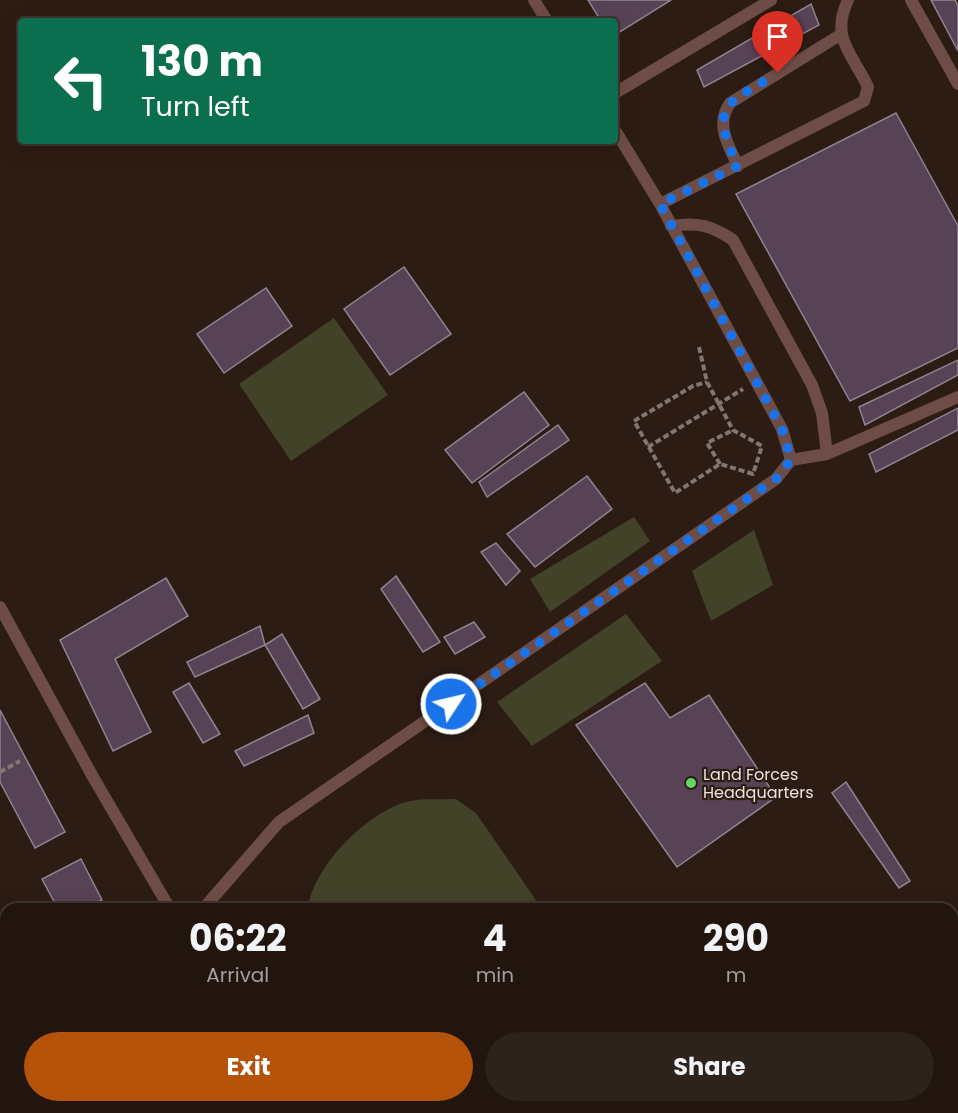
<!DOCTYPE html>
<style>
body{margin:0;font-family:Poppins,sans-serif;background:#2e221c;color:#f1f3f6;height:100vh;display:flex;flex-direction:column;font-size:22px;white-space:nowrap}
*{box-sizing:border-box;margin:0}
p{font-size:20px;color:#a29f9e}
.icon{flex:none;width:33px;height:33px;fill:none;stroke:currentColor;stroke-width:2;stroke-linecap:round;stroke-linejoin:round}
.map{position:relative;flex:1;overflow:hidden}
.side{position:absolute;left:0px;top:903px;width:958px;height:210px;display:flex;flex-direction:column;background:#22150e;border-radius:18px 18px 0 0;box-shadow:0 6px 24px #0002,0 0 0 2px #3f342e}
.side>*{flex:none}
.banner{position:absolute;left:18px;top:18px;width:600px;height:126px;border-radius:6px;box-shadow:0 6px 24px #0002,0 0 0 2px #3f342e;background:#0b6e4f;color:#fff;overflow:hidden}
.pin{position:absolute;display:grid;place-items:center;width:51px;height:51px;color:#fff;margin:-62px -26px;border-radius:50% 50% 50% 0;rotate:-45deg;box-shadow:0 0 6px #0007}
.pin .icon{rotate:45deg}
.me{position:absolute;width:66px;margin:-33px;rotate:55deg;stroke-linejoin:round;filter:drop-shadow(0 0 4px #0008)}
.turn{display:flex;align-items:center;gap:21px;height:126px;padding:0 24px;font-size:27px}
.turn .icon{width:78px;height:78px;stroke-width:2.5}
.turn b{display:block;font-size:42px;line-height:51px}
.eta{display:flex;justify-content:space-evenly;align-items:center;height:102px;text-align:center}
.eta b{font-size:36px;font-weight:700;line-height:42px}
.primary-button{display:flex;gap:12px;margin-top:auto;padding:12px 24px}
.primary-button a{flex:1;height:69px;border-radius:36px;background:#b45309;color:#fff;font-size:24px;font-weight:700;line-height:69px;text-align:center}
.primary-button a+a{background:#2e221c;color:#f1f3f6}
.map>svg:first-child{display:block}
.green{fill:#414228}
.building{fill:#584256;stroke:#938191;stroke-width:1.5}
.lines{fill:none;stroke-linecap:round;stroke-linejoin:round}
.path{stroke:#84756e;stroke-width:4;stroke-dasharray:6 3;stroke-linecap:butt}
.service{stroke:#6e4d46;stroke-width:12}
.route{stroke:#1a73e8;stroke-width:10;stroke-dasharray:0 18}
.poi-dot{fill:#64d468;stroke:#2d1c13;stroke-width:2}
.labels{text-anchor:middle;stroke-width:4.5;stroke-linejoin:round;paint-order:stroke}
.poi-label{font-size:16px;fill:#eee2dc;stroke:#2d1c13;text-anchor:start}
</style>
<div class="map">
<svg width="958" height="1113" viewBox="0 0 958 1113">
<rect width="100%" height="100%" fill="#2d1c13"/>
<path class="green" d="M334,318L388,395L291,461L239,384Z
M634,517L650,541L550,612L530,579Z
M754,530L773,585L711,621L692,571Z
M626,614L662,661L532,746L497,702Z
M456,799L476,813L542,909H308C312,867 369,810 410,801C424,798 441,800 456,799Z
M433,1107H634L631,1113H437Z"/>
<path class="building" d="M588,0H671L615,35V21H601Z
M931,0H955L958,6V51Z
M811,4L819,25L704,87L697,70Z
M896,113L958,226V348L850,401L736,194Z
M404,267L451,334L390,375L344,309Z
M266,288L292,326L224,373L197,334Z
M958,360V375L865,425L859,407Z
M524,392L549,425L472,483L445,450Z
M958,408V430L876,472L869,454Z
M558,425L569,440L487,497L479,482Z
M587,476L612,509L535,567L507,534Z
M496,543L520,571L506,585L481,552Z
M396,576L440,642L423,652L381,589Z
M166,578L188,616L115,659L151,732L113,751L60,640Z
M474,622L485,637L455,654L444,637Z
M260,626L265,645L195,677L187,662Z
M282,634L320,699L303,709L265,645Z
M189,683L220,734L203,743L173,692Z
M645,683L670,718L709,695L776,797L677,867L576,725Z
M0,710L65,832L35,848L0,782Z
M308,715L314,733L244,766L235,751Z
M846,782L910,881L899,888L832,793Z
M81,859L102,900L85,909H58L42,879Z
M25,1107H35L38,1113H14Z
M178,1107H216V1108L207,1113H181Z
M732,1107H878L870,1113H736Z"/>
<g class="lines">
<path class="path" d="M699,347L707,382L733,430L762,446L753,474L720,464L675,493L634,421L693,386L707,382
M648,447L743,389
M720,464L707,443L733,430
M0,772L20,761"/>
<path class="service" d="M534,0L547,21
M911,0L958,84
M615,93L771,0
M738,166C728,144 715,125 730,103L840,35
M660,204L864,101L868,87C852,53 830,38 848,0
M671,226C697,222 711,225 733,240L812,385L822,413L827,454
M791,460L827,454L958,397
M0,607L93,777L170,909
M203,909L279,822L776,479L791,460L782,429L660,204L615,130
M279,1107L283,1113"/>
</g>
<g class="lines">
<path class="route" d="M451,704L776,479L791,460L782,429L660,204L738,166C708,103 726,105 778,73"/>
</g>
<circle class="poi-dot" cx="691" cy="783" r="6"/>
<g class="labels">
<g class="poi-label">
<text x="703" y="780">Land Forces<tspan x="703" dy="18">Headquarters</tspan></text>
</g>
</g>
</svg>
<div class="pin" style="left:778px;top:73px;background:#d93025"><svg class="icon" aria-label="arrive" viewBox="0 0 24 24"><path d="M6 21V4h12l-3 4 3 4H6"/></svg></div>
<svg class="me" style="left:451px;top:704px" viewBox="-20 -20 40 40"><circle r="17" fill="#1a73e8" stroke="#fff" stroke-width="3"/><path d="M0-11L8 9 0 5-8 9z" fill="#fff"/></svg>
<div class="banner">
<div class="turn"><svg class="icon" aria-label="left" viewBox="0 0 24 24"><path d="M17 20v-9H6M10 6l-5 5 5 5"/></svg><div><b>130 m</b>Turn left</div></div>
</div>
<section class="side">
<div class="eta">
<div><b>06:22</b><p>Arrival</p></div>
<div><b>4</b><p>min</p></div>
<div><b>290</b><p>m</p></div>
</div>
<div class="primary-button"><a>Exit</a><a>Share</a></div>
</section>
</div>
